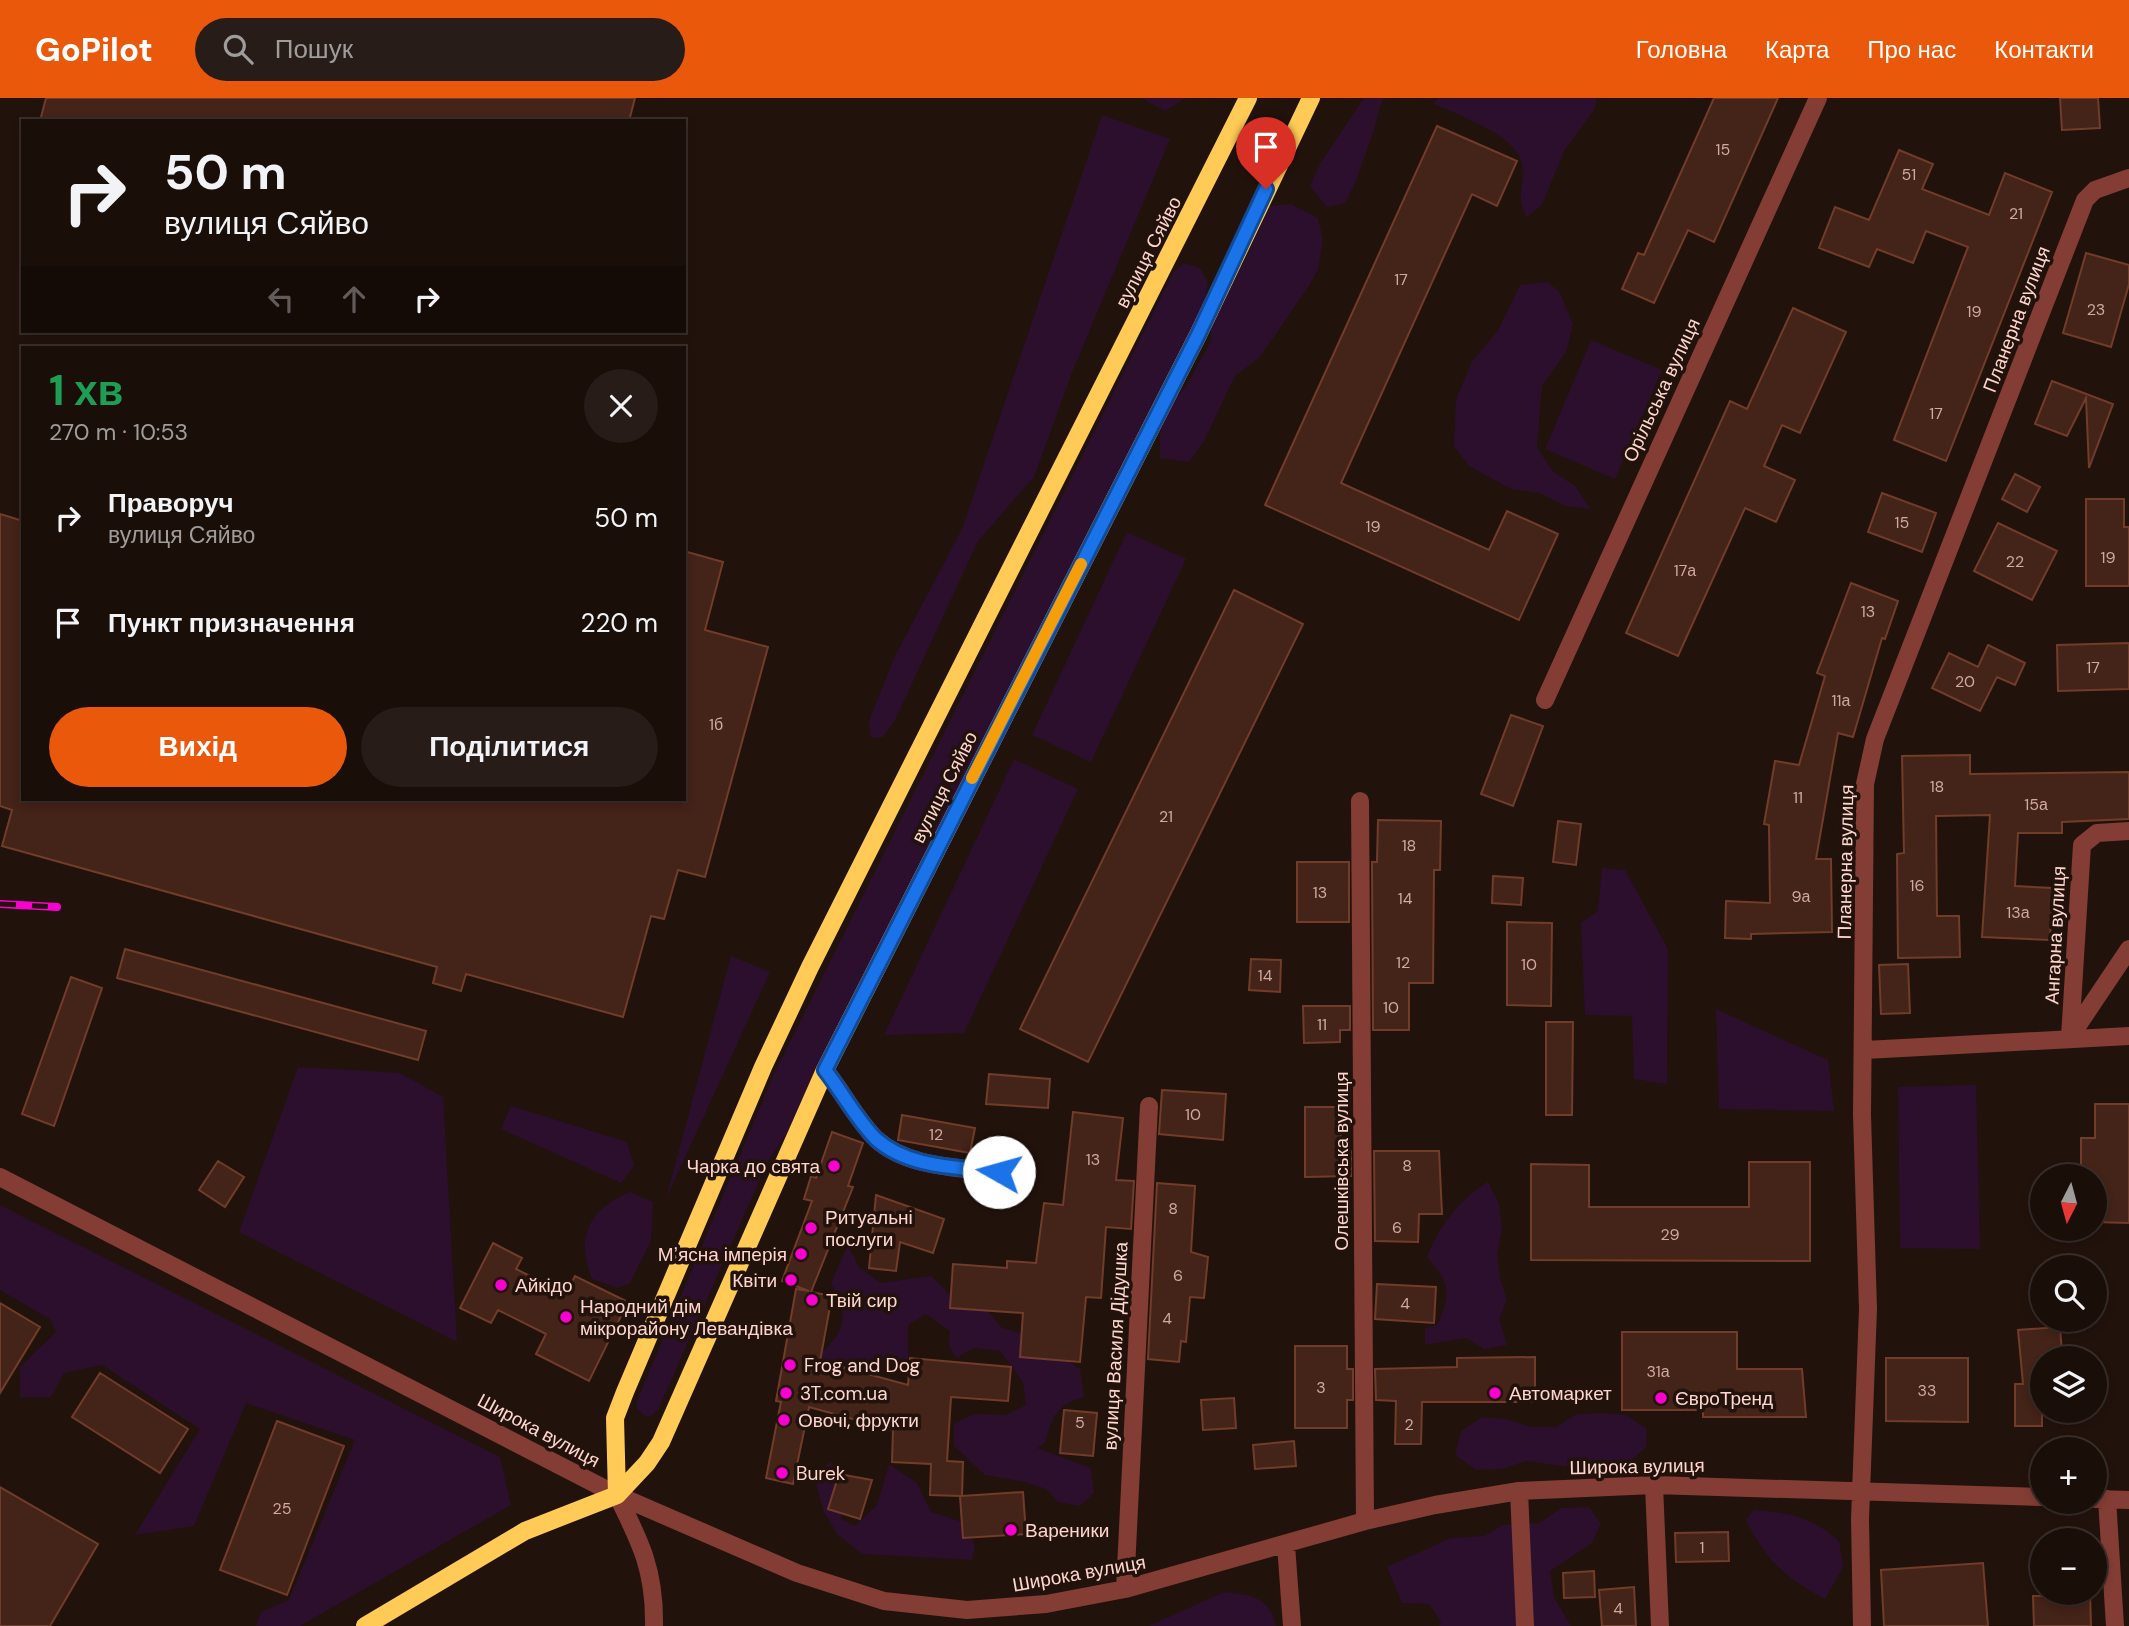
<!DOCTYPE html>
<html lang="uk">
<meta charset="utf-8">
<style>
body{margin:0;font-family:"DM Sans",sans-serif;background:#271c17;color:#f1f3f6;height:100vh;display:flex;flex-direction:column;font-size:26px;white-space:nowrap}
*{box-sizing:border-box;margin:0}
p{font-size:23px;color:#9f9c9c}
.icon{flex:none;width:38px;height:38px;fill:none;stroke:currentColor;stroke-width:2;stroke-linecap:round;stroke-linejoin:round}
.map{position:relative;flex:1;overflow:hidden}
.side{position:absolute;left:21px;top:248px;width:665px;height:455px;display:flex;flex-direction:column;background:#1a0e09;border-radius:0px;box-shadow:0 4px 10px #0003,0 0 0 2px #382e2a}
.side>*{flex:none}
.hud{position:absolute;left:21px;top:21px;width:665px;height:214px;border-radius:0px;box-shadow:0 4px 10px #0003,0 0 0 2px #382e2a;background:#1a0e09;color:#f1f3f6;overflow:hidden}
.needle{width:46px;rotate:186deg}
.tools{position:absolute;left:2030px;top:1066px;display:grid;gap:14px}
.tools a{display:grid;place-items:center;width:77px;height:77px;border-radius:50%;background:#1a0e09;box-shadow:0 4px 10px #0003,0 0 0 2px #382e2a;font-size:35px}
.pin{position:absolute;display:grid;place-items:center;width:60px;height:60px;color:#fff;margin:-72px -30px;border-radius:50% 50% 50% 0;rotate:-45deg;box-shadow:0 0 7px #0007}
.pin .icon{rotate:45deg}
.me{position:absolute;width:77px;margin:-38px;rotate:277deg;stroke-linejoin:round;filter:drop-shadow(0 0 5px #0008)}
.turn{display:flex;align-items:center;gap:24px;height:147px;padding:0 28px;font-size:32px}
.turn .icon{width:91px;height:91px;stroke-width:2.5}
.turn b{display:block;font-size:49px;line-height:60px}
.lanes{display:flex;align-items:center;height:66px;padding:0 28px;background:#0003;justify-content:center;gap:35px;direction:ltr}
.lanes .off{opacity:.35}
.round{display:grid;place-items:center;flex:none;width:74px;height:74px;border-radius:37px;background:#271c17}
.summary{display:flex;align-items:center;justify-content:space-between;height:119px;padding:0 28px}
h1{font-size:42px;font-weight:800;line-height:52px;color:#1e9e55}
.button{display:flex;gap:14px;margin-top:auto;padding:14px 28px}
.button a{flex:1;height:80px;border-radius:42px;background:#ea580c;color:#fff;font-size:28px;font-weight:800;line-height:80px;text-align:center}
.button a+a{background:#271c17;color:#f1f3f6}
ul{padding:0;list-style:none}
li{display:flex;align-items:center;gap:21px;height:105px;padding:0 28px}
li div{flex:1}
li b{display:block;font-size:26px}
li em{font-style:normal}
header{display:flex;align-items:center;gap:42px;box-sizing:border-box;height:98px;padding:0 35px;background:#ea580c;color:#fff}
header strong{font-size:33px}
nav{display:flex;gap:38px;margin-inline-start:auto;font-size:24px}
.search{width:490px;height:63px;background:#271c17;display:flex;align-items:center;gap:18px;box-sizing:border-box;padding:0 24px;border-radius:38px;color:#9f9c9c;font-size:26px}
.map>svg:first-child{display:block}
.green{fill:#2c0f2c}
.building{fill:#442318;stroke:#713c29;stroke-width:2}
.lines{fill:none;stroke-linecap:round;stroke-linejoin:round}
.minor{stroke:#833d35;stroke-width:18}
.major{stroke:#ffca55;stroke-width:18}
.rail-casing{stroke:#f900d0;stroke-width:8}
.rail{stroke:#22120c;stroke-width:5;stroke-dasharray:16;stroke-linecap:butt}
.route-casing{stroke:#114b97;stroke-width:18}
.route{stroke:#1a73e8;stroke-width:12}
.slow{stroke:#f59e0b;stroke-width:12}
.poi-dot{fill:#f900d0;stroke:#22120c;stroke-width:2.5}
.labels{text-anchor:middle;stroke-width:7;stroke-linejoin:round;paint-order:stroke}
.number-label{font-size:16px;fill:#d0a9a0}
.street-label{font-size:19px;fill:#ffd6ce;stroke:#22120c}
.poi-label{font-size:19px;fill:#ffd6ce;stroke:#22120c;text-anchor:start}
</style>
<header>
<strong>GoPilot</strong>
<div class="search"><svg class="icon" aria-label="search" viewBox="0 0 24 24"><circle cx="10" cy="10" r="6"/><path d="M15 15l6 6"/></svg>Пошук</div>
<nav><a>Головна</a><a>Карта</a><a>Про нас</a><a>Контакти</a></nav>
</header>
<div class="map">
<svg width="2129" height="1528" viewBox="0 0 2129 1528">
<rect width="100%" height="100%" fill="#22120c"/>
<path class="green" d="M1141,0H1185L1165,13Z
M1364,0H1384C1377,12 1377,25 1372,37C1364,61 1357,83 1345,105L1327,109L1310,88L1320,66Z
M1438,0H1597L1594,12L1564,53L1542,107L1527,119C1515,101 1525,86 1522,66C1519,39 1457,16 1434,6Z
M1102,17L1170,41L1073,272L1034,379L978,443L895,622L883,639L871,640L869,623L895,558L962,431Z
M1291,106L1318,120L1323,142L1318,171L1309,188L1259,260L1235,278L1204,343L1189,364L1160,360V336L1168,309L1186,288L1211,243V220L1221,191L1243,166L1269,108Z
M1184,165L1200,170L1208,184L1202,220L788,1033L768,1063L658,1312L651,1318H645L636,1310L637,1303L773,978L1174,173Z
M1547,184L1559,193L1573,226L1566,254L1542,288L1537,350L1553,373L1576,389L1590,411L1565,408L1540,395L1511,391L1469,368L1454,348L1456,302L1471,265L1498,232L1520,187Z
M1591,242L1662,272L1615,381L1545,351Z
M1127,434L1186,461L1091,664L1032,637Z
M1014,661L1078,691L964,935L884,937Z
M1602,770L1625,772L1668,851L1667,986L1634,981L1632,918L1585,917L1581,825L1598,813Z
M731,858L770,874L666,1101Z
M1716,911L1828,962L1834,1013L1719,1011Z
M298,969L400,975L443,999L457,1244L239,1134Z
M1976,987L1980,1151L1900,1150L1898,989Z
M511,1008L627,1044L634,1068L621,1085L501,1031Z
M1488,1084L1499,1106L1502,1131L1497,1156L1500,1180L1507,1202L1499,1221L1507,1247L1484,1251L1466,1240L1425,1247V1231L1438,1226C1451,1195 1450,1184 1427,1159C1439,1128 1460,1101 1488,1084Z
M630,1094L653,1104L651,1143L630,1185L617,1190L592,1181C575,1139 589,1111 630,1094Z
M0,1107L500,1359L511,1407L300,1528H256L261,1514L289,1502L355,1342L246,1305L194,1428L135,1437L200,1331L102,1267L64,1275L51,1299H20V1269L56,1234L50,1221L0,1192Z
M848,1147L859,1169L880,1185L931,1178L948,1195L977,1200L1002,1230L1031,1238L1080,1271L1084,1299C1058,1306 1051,1319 1045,1345L1037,1350L1091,1370L1094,1395L1080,1408L1058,1404L1046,1391L1025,1384L985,1377L954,1348V1326L974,1316L1006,1317L1026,1307L1023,1284L1000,1253L974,1250L956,1260L949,1247L950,1233L926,1216L908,1227V1274H873L853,1268L836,1289L805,1271C837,1239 856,1230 831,1185Z
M1602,1315L1626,1317L1647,1331L1646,1349L1627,1366L1576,1370L1526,1363L1502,1371L1476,1372L1455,1357L1461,1333L1482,1319L1507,1321L1530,1329H1556L1577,1316Z
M830,1364L840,1373L841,1421L855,1428L877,1407L889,1366L917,1385L931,1414L965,1425L975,1448L972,1462L862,1456L837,1436L824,1414L814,1379Z
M1589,1409L1601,1426L1592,1445L1550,1473L1554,1499L1571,1528H1439L1441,1524L1429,1506L1402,1505L1387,1469L1451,1440L1484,1438L1503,1427L1539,1425L1561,1410Z
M1754,1412C1791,1415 1810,1418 1839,1443L1843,1469L1825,1501C1785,1479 1766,1463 1746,1422Z
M1224,1494C1251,1497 1269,1498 1276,1528H1149Z"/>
<path class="building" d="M46,0H635L629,23H40Z
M1714,0H1778L1714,144L1688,132L1654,205L1622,191L1638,155L1644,157Z
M2060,0H2098L2100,30L2062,32Z
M1437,28L1517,63L1497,108L1472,96L1341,385L1489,452L1507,413L1558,436L1519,522L1265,407Z
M1899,52L1933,66L1922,91L1989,117L2005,75L2052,94L1946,363L1894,342L1968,149L1926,133L1913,165L1877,151L1869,169L1819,150L1835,109L1869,122Z
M2086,155L2129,167V186L2111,249L2063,235Z
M1793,210L1846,234L1800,335L1782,327L1764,368L1795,382L1776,424L1745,410L1678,558L1626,535L1730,303L1747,311Z
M2052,283L2113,306L2089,370L2086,300L2067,338L2035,326Z
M2015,376L2040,389L2027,414L2002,401Z
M1882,395L1936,415L1922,454L1868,434Z
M2086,401H2124V429H2129V488H2086Z
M0,416L23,423V702H684V453L723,464L705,532L768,549L705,779L678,772L664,821L651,818L623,919L466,876L461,893L433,885L437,869L2,748L12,712L0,708Z
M1998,425L2057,453L2032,502L1974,473Z
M1851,485L1898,503L1885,541L1882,540L1853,639L1838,635L1816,761H1831L1832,834L1751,836V841L1725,840L1726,803L1770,805L1769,727L1764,726L1775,663L1799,667L1825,578L1817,575Z
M1234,492L1303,526L1088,964L1020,931Z
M2129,545V591L2058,593L2057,547Z
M1988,547L2025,565L2015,587L1997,579L1980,613L1932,590L1949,555L1978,569Z
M1511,617L1543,628L1513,708L1481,696Z
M1970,657V676L2129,674V721L2062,724V735H2018L2015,788L2053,790L2050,842L1982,839L1990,717L1936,718L1937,818H1959L1960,859L1898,860L1897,756L1904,755L1902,658Z
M1378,722L1441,723L1440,772H1434L1433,885H1409V932H1373L1372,764H1377Z
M1558,723L1581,726L1576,767L1553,764Z
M1297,764H1349V824H1297Z
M1493,778L1523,780L1521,807L1492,805Z
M1507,824L1552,825L1551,908L1507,907Z
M125,851L426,933L418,962L117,880Z
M1251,861L1281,862L1280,894L1249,892Z
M1908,866L1910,915L1881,916L1879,867Z
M71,879L102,890L54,1028L22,1016Z
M1303,908H1350V932H1340V944L1304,945Z
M1546,924H1573L1572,1017H1546Z
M989,976L1050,981L1048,1010L986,1006Z
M1162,992L1226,996L1223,1042L1159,1036Z
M2095,1006H2129V1125L2095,1124V1078H2081V1040H2095Z
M1305,1009H1340L1341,1053H1351V1078L1305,1079Z
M1073,1014L1123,1020L1116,1082L1134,1083L1131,1131L1106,1129L1101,1200L1086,1199L1080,1264L1020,1259L1023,1215L950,1210L953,1166L1007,1170V1163L1036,1165L1044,1105L1063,1107Z
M902,1017L975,1030L970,1055L898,1042Z
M832,1034L863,1045L848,1088L853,1089L811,1194L832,1198L820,1263L908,1287L910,1260L1011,1269L1008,1303L951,1299L947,1363L963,1364L962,1398L1023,1394L1026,1436L963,1440L960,1398L930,1397L931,1366L892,1364L893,1332L809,1309L793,1386L766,1380L781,1304L776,1303L796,1191L809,1193L782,1183L812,1103L804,1101L811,1078L816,1080Z
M1374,1053H1439L1442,1116H1419L1418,1144L1375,1143Z
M218,1063L244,1079L225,1109L199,1092Z
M1749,1064H1810V1163L1531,1162V1066L1589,1067V1109H1749Z
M1157,1085L1195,1088L1191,1154L1208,1159L1204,1200L1190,1199L1186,1244L1181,1243L1179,1264L1148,1261Z
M876,1097L944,1121L933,1155L900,1144L896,1173L869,1170Z
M493,1145L522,1160L516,1171L566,1196L575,1178L628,1204L589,1283L536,1256L546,1236L498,1212L491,1225L460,1210Z
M1377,1186L1436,1189L1434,1225L1375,1221Z
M0,1205L40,1229L0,1295Z
M2060,1229L2062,1255L2042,1257V1328H2015V1286H2023L2018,1232Z
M1622,1234H1737V1271H1802L1806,1319H1703V1312H1622Z
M1295,1248H1347V1271H1353V1302H1347V1330H1295Z
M1535,1259V1304H1422L1421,1346H1395L1396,1303L1376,1302L1375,1271L1457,1269V1260Z
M1886,1260H1968V1324L1886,1323Z
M100,1275L188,1331L160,1375L72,1319Z
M1234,1300L1236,1330L1203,1332L1201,1302Z
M1064,1312L1097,1315L1093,1358L1060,1355Z
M277,1323L344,1348L287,1497L220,1472Z
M1294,1343L1296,1368L1255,1371L1253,1347Z
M839,1376L872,1382L860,1421L828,1411Z
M0,1389L98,1446L50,1528H0Z
M1728,1434L1729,1463L1676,1464L1675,1435Z
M1983,1465L1988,1528H1884L1881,1472Z
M1594,1473L1595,1499L1564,1500L1563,1475Z
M1634,1489L1636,1528H1602L1599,1492Z
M2045,1494H2090L2091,1528H2034L2033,1498H2046Z"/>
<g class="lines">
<path class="minor" d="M1545,602L1818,0
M1360,703L1365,1423
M2070,939L2082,747L2097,735L2129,733
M2070,939L2129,851
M1865,952L2129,938
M825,972C842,993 857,1022 876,1041C908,1070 958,1069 999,1075
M0,1079L617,1397L797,1475L884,1503L967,1512L1046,1506L1125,1491L1365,1423L1435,1407L1519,1393L1654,1387L2042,1399
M1654,1387L1660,1528
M1519,1393L1525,1528
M617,1397C641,1445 655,1473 654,1528
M2095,1401L2129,1402
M2107,1401L2115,1528
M1286,1447L1292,1528
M1125,1491L1149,1008
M1862,1528L1860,1421L1868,1211L1862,1017L1865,686L1875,641L2085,102L2095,92L2129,80"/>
<path class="major" d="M617,1397L615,1320L625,1294L763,969L810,869L1248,0
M365,1528L525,1433L617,1397L647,1365L661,1344L825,972L1198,237L1311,0"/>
<g class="rail-casing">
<path id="rail" d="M0,806L57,809"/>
</g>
<use href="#rail" class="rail"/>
</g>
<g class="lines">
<g class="route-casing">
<path id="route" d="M999,1074C958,1069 908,1070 876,1041C857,1022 842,994 825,972L1198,237L1266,91"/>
</g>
<use href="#route" class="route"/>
<path class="slow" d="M972,680L1081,466"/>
</g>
<g class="poi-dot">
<circle cx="834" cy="1068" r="7"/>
<circle cx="811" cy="1130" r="7"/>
<circle cx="801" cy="1156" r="7"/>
<circle cx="791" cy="1182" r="7"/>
<circle cx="501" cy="1187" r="7"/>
<circle cx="812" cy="1202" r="7"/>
<circle cx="566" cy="1219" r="7"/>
<circle cx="790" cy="1267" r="7"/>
<circle cx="786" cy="1295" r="7"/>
<circle cx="1495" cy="1295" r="7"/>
<circle cx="1661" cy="1300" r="7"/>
<circle cx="784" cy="1322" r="7"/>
<circle cx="782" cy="1375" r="7"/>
<circle cx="1011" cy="1432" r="7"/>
</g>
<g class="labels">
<g class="number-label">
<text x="1723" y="57">15</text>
<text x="1909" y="82">51</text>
<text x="2016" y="121">21</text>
<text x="1401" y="187">17</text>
<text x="2096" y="217">23</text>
<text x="1974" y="219">19</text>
<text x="1936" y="321">17</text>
<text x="1902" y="430">15</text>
<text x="1373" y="434">19</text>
<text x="2108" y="465">19</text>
<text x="2015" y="469">22</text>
<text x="1685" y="478">17а</text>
<text x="1868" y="519">13</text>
<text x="2093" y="575">17</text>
<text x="1965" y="589">20</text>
<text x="1841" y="608">11а</text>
<text x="716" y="632">1б</text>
<text x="1937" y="694">18</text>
<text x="1798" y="705">11</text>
<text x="2036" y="712">15а</text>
<text x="1166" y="724">21</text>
<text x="1409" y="753">18</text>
<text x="1917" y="793">16</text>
<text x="1320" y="800">13</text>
<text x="1801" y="804">9а</text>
<text x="1405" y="806">14</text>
<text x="2018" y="820">13а</text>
<text x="1403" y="870">12</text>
<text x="1529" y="872">10</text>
<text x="1265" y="883">14</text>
<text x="1391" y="915">10</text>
<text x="1322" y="932">11</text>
<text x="1193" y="1022">10</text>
<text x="936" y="1042">12</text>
<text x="1093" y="1067">13</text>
<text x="1407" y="1073">8</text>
<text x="1173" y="1116">8</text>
<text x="1397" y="1135">6</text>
<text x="1670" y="1142">29</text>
<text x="1178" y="1183">6</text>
<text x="1405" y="1211">4</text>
<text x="1167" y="1226">4</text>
<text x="1658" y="1279">31а</text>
<text x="1321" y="1295">3</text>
<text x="1927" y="1298">33</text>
<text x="1080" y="1330">5</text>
<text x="1409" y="1332">2</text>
<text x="282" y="1416">25</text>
<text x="1702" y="1455">1</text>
<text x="1618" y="1516">4</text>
</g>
<g class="street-label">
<text transform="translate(1148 154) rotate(-63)" y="7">вулиця Сяйво</text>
<text transform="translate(2016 221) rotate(-69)" y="7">Планерна вулиця</text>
<text transform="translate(1661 292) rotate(-65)" y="7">Орільська вулиця</text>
<text transform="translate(944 689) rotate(-63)" y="7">вулиця Сяйво</text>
<text transform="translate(1845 764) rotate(-89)" y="7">Планерна вулиця</text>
<text transform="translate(2055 837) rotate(-87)" y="7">Ангарна вулиця</text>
<text transform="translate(1341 1063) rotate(-90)" y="7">Олешківська вулиця</text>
<text transform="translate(1115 1248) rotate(-87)" y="7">вулиця Василя Дідушка</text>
<text transform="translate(539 1332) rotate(28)" y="7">Широка вулиця</text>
<text transform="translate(1637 1368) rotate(-1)" y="7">Широка вулиця</text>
<text transform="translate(1079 1475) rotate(-10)" y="7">Широка вулиця</text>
</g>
<g class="poi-label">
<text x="820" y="1075" text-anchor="end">Чарка до свята</text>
<text x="825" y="1126">Ритуальні<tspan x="825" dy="22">послуги</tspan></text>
<text x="787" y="1163" text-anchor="end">Мʼясна імперія</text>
<text x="777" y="1189" text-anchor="end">Квіти</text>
<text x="515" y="1194">Айкідо</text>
<text x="826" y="1209">Твій сир</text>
<text x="580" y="1215">Народний дім<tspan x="580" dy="22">мікрорайону Левандівка</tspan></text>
<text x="804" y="1274">Frog and Dog</text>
<text x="800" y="1302">3T.com.ua</text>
<text x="1509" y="1302">Автомаркет</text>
<text x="1675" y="1307">ЄвроТренд</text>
<text x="798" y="1329">Овочі, фрукти</text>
<text x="796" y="1382">Burek</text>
<text x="1025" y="1439">Вареники</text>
</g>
</g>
</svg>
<div class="tools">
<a><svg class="needle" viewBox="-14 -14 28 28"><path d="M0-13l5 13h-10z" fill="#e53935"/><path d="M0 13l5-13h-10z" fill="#9f9c9c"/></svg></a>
<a><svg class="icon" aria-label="search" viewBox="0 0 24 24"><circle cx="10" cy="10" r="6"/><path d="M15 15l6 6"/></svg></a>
<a><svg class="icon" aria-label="layers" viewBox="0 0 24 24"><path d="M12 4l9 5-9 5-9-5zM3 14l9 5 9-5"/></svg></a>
<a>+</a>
<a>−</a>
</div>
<div class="pin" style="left:1266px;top:91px;background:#d93025"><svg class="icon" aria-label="arrive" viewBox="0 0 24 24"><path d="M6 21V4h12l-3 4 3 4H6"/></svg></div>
<svg class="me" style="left:999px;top:1074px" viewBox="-20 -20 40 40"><circle r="19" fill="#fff"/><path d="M0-13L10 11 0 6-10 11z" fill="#1a73e8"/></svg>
<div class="hud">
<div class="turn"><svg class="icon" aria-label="right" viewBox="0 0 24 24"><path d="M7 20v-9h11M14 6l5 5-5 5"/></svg><div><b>50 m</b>вулиця Сяйво</div></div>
<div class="lanes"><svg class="icon off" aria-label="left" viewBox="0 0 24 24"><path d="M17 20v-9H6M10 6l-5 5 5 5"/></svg><svg class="icon off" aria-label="ahead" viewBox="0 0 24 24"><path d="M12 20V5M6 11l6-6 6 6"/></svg><svg class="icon" aria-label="right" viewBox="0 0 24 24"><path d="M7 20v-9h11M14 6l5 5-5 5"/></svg></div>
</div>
<section class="side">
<div class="summary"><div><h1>1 хв</h1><p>270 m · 10:53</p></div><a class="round"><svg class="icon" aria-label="close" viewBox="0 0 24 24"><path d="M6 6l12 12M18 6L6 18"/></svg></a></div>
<ul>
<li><svg class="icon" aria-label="right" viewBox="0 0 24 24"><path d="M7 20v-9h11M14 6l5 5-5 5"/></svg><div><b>Праворуч</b><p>вулиця Сяйво</p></div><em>50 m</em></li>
<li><svg class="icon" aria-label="arrive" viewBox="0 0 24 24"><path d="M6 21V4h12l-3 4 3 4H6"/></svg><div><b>Пункт призначення</b></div><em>220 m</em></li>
</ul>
<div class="button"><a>Вихід</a><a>Поділитися</a></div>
</section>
</div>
